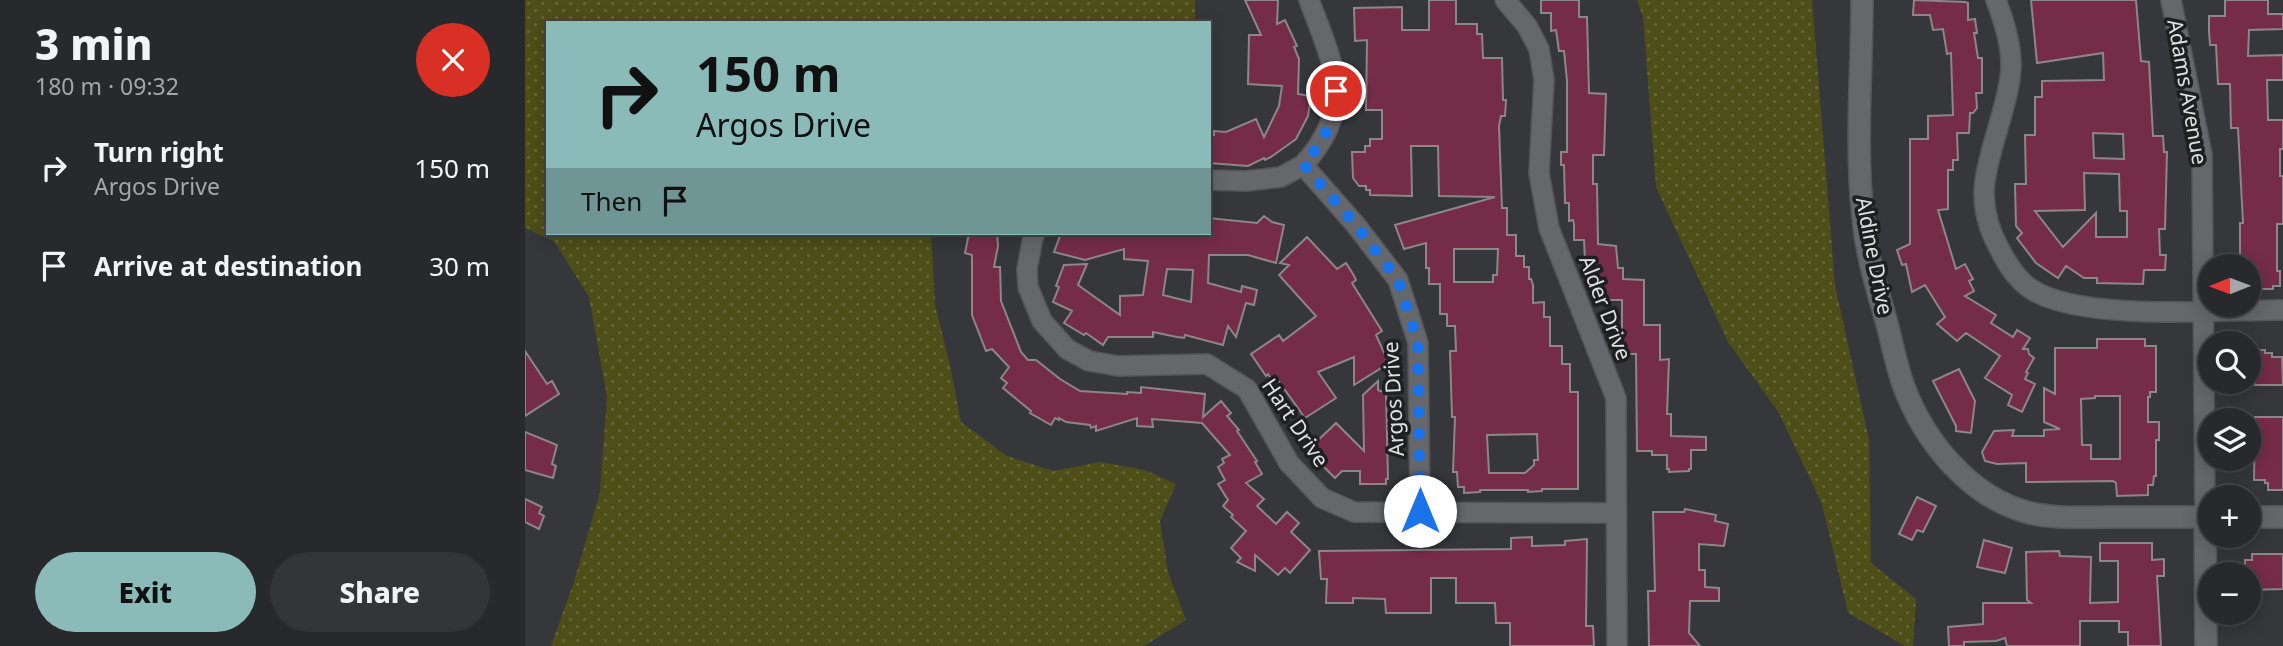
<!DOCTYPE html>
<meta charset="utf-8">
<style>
body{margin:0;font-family:"Noto Sans",sans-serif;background:#343538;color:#f1f3f6;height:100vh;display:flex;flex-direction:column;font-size:26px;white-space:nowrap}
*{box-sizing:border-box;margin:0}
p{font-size:23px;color:#a5a6a9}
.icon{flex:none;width:38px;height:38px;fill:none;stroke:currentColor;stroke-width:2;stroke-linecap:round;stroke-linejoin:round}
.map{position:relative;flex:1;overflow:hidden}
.drawer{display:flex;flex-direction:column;background:#28292c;width:525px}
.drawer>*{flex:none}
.top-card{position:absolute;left:21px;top:21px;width:665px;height:214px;border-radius:0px;box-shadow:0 4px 18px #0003,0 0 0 2px #444548;background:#8bbbb9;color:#111;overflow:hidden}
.needle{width:46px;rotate:269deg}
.fabs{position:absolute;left:1673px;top:254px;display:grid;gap:14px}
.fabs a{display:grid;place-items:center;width:63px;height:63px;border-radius:50%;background:#28292c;box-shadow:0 4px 18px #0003,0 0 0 2px #444548;font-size:35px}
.pin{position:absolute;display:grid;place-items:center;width:60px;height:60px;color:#fff;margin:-30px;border:4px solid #fff;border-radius:50%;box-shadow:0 2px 7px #0007}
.me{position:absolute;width:77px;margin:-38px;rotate:0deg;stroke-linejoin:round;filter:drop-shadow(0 0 5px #0008)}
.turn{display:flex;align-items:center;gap:24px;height:147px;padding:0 35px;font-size:32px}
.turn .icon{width:91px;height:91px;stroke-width:2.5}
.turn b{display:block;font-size:49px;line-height:60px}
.then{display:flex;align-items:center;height:66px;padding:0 35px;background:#0003;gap:14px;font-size:26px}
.round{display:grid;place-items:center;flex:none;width:74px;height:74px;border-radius:37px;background:#343538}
.head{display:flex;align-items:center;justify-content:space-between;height:119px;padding:0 35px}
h1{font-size:42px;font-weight:800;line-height:52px}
.primary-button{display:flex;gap:14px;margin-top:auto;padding:14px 35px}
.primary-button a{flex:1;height:80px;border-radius:42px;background:#8bbbb9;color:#111;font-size:28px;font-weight:800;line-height:80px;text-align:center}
.primary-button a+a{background:#343538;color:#f1f3f6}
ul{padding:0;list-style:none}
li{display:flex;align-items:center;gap:21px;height:98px;padding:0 35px}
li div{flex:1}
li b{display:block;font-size:26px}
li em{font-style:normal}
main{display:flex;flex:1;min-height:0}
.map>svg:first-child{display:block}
.grass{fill:url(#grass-dots)}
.building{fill:#752c47;stroke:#8c8688;stroke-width:2;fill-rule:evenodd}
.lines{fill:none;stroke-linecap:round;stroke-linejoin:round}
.street-casing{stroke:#545558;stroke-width:22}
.secondary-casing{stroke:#545558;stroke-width:24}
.street{stroke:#66676b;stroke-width:19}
.secondary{stroke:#66676b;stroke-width:21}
.route{stroke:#1a73e8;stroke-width:12;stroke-dasharray:0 21.6}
.labels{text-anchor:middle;stroke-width:7;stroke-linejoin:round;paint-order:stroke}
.street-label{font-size:21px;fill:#e0e1e3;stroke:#1e1f20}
</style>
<main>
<section class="drawer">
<div class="head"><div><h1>3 min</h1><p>180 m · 09:32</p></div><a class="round" style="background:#d93025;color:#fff"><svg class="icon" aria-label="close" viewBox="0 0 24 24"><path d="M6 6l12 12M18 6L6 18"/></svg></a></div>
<ul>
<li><svg class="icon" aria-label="right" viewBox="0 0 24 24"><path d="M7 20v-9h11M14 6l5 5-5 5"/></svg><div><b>Turn right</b><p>Argos Drive</p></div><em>150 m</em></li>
<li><svg class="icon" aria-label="arrive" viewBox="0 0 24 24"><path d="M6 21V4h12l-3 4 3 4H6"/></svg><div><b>Arrive at destination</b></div><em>30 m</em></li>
</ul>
<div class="primary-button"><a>Exit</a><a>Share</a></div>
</section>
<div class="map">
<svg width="1758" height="646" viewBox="0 0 1758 646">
<defs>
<pattern id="grass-dots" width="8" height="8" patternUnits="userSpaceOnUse" patternTransform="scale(1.75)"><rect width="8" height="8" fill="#4d4e18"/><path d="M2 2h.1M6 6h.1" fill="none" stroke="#666739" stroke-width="1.8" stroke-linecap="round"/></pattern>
</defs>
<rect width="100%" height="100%" fill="#36373b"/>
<path class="grass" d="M0,0H670V23H23V233H406L410,304L426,370L436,422L482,456L528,471L575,462L620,470L651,484L635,521L643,572L661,620L619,646H26L49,582L75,492L82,397L64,297L29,241L0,228Z
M1112,0H1287L1310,285L1344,440L1346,563L1391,599L1388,646H1380L1323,613L1297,504L1254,413L1203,342L1131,187L1118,17Z"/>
<path class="building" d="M720,0H753L752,24L760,20L772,46L769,47L774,59L773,94L786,96L783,116L771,139L746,157L740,160L739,158L723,166L684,163V134L689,135V131L701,132L731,119L739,137L754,106L757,86L723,84L724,35H736Z
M904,0H931V24H952V34H957L958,58H977L978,100H981L980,116H976L974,126L977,208H982V235H991V256H999V267H1004V279H1006L1008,285V303L1019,302V317H1025V346H1037V364H1045V392H1053V489H1017V491L1003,492V490H955V492L939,493V487H933L932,472H928L930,417H927L925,351H931L930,326H922V314H915V284H904V268H901V243L879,249L870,225L970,197L914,196L913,146H886L887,196L845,195V190H841V186H834L828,178L827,152H840V146H845V139H857V110H841L842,40L830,41L829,8L877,7V30H904ZM929,249H973L972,275H968V282H929ZM1012,434L1013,460H1009V465L1000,473H964L962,435Z
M1016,0H1054V17H1062L1064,93L1081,94L1079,155H1068V184H1072L1073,244L1091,246L1093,268H1098V279L1119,280V325H1135V360L1144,359L1142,414H1146V436L1181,437V450H1166V469H1164V471L1144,472V469H1142V455H1127V451H1112L1111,354H1097V300H1076V279H1067V260L1060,261L1059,240H1049V224L1048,220L1044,221V203H1040L1039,165H1036V152H1042V81L1039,51H1034L1031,30L1026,31V13H1016Z
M1389,0L1440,2L1443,3V20L1450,19L1452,33H1449L1453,58H1457V93H1451L1452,108L1448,113H1445L1444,133H1432L1433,160H1428V170H1423V209L1413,210L1431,269L1440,264L1448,279L1444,281L1449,291L1440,296L1471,315L1466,323L1488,337L1492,330L1505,338L1498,349H1503L1504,354L1509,358L1501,372L1503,373L1500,379L1510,384L1497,412L1483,405L1487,395L1460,378L1475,356L1441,333L1432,341L1412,324L1420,317L1400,285L1387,292L1381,264L1377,265L1372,250L1385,244V139H1403V116L1428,115L1426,53L1422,54L1418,29L1408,30L1405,15H1388Z
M1506,0H1611L1616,61L1624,62L1628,136H1638L1639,152H1642L1640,229H1634L1635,255H1641L1640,270H1619L1618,284L1572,283V278H1559L1541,266L1533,278L1511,263L1492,238L1497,233L1491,226L1490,184H1501L1500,135H1510V97H1517V81L1579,80L1578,53L1512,63ZM1568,133L1598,134L1599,159L1569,158ZM1559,173L1594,174L1595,211H1602V237H1571V213L1538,247L1510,211L1560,210Z
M1700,0H1743V14H1758V29L1724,30L1723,56L1758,55V80H1742L1743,120H1758V149H1755V176H1758V224H1752V271H1755V286H1748V289H1724V266H1715V223H1718L1713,128H1706L1705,84H1693L1691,45H1685L1684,31V16H1700Z
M739,216L747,222L759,225L751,263L723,255H684L683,283L716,292L717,286L732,290L729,305L721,303L711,337L703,326L698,345L660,335L659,338L652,337L628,332V337H583L578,345L561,333L559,335L539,323L547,311L528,302L534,287L531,286L539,265L562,264L553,285L595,315V296L618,295L623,261L599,259V249L560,260L529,252L535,236L547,233H684V218L732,223ZM642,269L668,270L666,302L638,295Z
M444,233H472L473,246L469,267H475L476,301L496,352L503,360H511L535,379L555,391L602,394V392L616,393V387L680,394L678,417L696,401L706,413L702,416L714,430L712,431L732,461L730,462L737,474L721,483L739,499L732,506L751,524L762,512L774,523L766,532L785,550L765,573L760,568L753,575L730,555V571L712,562L716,558L706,548L721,531L706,517L708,515L698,506L703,500L693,484L700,480L693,467L699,463L697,459L705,455L677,423L627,419L628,427L612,426V418L571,431V426L566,428L565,425L541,422L534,418V420L530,418L526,425L505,413L506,411L478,388L482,383L476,378L484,367L467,349L461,351L447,315V255L440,253Z
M782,237L812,269L821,263L828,274L831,280L827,283L857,331L851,335L864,363L829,385V357L793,372L811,398L780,418L752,379L748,382L743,374L741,376L726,354L754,335L758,341L791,316L754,275L764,265L755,263Z
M1572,339H1620V346H1631V392H1625V397H1623V422H1634V440H1631V476H1629L1628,485H1623V495L1592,496L1591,483L1588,481L1501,482V463L1472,464L1460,461L1457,452L1469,431L1489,430L1487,436H1519V430L1535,429L1519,422V388L1530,394V348H1572ZM1570,396H1595V459H1566V445H1557L1556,399L1570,398Z
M1727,350H1740V353H1747V357H1757L1758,385H1730Z
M0,351L22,384L27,381L34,394L0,416Z
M1434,369L1450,401L1446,433L1431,431V426L1408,381Z
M853,381V390L861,393L863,479H861V484H835V471H817L810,478L791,459L793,456L785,448L811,423L839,451L838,395Z
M1730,417H1758V490H1743V483H1740V480H1729Z
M0,432L32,445L27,464L31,466L28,478L0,470Z
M1392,497L1411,506L1398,532L1392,530L1387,540L1374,534Z
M0,499L17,507L14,513L19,516L14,529L0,522Z
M1160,509L1191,515L1190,521L1203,524L1199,546L1174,544V570H1180V587L1194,588V601H1165L1164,633L1175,646H1124L1123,591H1130L1128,512H1159Z
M1007,537V546L1040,545V541L1062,539L1061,626H1068L1069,646H985V623H971L970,603H931V578H906V613H861L860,599L828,598V603H801L802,579H796L794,551L986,549V538Z
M1459,540L1487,548L1480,573L1452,567Z
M1575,543H1627V560L1639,559V576H1632L1636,646H1603V632H1594V621H1555V646H1482L1480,638L1471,641L1439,642V646H1424L1423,627L1458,624V603H1506L1502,600L1501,552L1534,551L1535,556L1566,557L1565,603L1593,602V561H1575Z
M1727,554H1758V589L1724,590V574H1720V560H1727Z"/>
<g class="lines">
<g class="street-casing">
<path id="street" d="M784,0C808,64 832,107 778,165L830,224L873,280L893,343L895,511
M980,0L1002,26L1014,49L1019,80L1014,173L1024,228L1091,398L1092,646
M1471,0C1480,24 1489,52 1485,78C1480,113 1465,146 1460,181C1457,204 1463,228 1474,248C1482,264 1491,279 1506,289C1555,322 1697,310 1758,310
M1646,0L1677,155L1680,517
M684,180L722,181L756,177L778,165
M510,233L508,237L502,269L503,287L517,321L542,349L564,361L593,366L682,364L722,389L764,463L797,498L829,512L1091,513"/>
</g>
<g class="secondary-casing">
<path id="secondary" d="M1337,0C1337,72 1330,145 1338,217C1341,252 1351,286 1361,320C1367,342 1371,365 1379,387C1400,442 1445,498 1505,513C1531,519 1559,517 1585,517C1618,517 1652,517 1685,517
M1680,517L1681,646
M1724,517H1758"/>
</g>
<use href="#street" class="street"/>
<use href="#secondary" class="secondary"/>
</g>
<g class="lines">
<path class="route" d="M811,91C808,122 800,141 778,164L830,224L873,280L893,343L895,511"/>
</g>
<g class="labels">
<g class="street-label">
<text transform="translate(1662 92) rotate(80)" y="7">Adams Avenue</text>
<text transform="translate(1349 256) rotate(79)" y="7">Aldine Drive</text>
<text transform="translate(1080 308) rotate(69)" y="7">Alder Drive</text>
<text transform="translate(869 399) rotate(-93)" y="7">Argos Drive</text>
<text transform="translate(770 423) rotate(56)" y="7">Hart Drive</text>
</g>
</g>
</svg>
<div class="fabs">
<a><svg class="needle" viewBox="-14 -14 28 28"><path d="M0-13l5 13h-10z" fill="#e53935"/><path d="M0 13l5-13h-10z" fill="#a5a6a9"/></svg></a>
<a><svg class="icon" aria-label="search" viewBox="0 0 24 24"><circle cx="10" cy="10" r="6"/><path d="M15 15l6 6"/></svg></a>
<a><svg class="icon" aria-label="layers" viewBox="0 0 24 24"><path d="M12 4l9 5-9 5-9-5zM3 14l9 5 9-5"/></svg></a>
<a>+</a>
<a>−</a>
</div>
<div class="pin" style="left:811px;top:91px;background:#d93025"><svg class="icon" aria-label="arrive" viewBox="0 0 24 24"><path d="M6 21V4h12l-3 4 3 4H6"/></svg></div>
<svg class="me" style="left:895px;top:511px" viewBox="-20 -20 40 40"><circle r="19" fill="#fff"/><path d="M0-13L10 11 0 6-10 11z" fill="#1a73e8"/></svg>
<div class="top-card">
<div class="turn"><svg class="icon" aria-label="right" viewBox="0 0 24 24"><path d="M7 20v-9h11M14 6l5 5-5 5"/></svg><div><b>150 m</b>Argos Drive</div></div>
<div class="then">Then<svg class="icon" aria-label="arrive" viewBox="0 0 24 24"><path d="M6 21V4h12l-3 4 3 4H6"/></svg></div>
</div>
</div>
</main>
